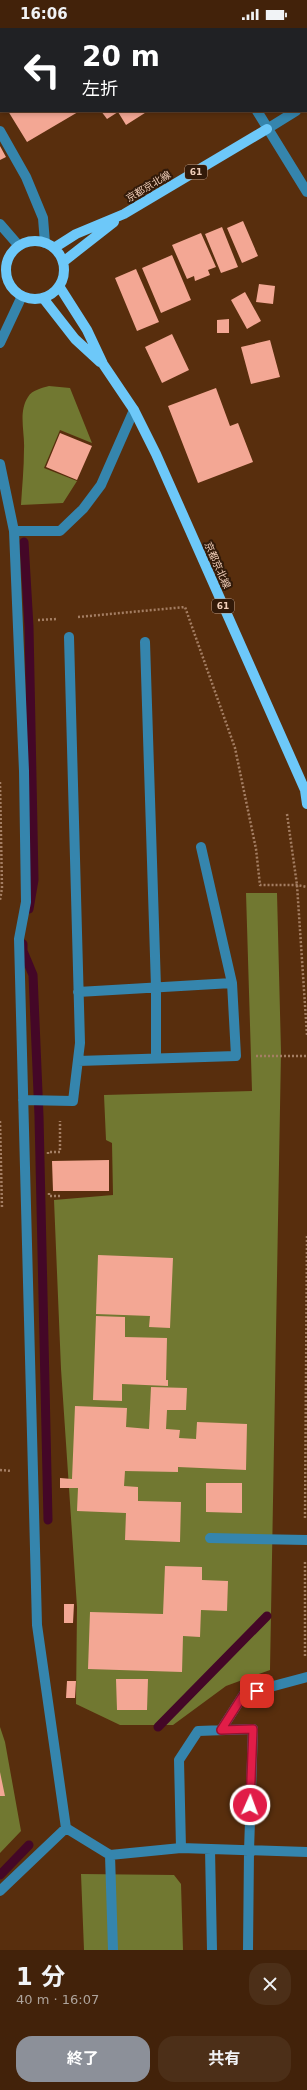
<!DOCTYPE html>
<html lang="ja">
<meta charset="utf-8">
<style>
body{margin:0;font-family:"DejaVu Sans","Noto Sans JP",sans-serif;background:#4c2f18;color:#f1f3f6;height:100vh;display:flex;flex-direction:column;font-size:15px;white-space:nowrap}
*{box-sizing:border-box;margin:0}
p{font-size:13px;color:#aea49c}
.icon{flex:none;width:22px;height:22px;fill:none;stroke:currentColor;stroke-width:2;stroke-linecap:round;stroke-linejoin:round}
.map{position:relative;height:1922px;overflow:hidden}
.panel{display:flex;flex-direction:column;background:#42220a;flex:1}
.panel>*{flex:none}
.guide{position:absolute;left:0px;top:0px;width:307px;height:84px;box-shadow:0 2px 6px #0003,0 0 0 1px #5a3f2b;background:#202124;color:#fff;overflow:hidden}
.pin{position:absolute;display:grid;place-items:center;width:34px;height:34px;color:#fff;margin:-17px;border-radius:8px;box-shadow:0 2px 6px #0006}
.me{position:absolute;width:44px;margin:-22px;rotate:2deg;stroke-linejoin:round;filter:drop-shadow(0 0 3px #0008)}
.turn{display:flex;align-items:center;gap:14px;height:84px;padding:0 16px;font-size:18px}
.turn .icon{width:52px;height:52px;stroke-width:2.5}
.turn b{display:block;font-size:28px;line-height:34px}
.round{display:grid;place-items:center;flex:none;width:42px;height:42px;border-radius:16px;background:#4c2f18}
.headline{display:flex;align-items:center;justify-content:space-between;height:68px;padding:0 16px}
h1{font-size:24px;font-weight:700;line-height:30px}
.action{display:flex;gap:8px;margin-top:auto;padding:8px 16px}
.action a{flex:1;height:46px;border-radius:16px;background:#8c9099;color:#fff;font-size:16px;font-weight:700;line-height:46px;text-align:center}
.action a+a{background:#4c2f18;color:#f1f3f6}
.status{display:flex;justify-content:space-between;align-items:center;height:28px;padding:0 20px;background:#42220a;direction:ltr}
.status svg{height:11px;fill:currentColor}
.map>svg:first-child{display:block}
.forest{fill:#717831}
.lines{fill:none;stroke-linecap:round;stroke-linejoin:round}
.stream{stroke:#440727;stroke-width:9}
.building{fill:#f3a794}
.path{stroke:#a47e63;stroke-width:2.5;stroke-dasharray:2 2;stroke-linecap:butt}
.minor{stroke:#3585ad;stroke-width:10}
.major{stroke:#6dc8f9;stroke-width:10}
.route-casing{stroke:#92132f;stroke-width:10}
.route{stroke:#e11d48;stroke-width:7}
.labels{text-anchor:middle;stroke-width:4;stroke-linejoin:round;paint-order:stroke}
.shield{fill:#321a09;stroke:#b89985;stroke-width:1}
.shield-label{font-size:9px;font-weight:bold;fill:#f1cfba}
.street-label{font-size:10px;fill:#f1cfba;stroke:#321a09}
</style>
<div class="status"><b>16:06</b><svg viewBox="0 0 49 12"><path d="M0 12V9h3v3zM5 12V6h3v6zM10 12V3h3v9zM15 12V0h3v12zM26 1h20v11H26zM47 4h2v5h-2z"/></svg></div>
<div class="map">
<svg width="307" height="1922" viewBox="0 0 307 1922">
<rect width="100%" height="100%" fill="#582e0d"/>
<path class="forest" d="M49,358L70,360L92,415L60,402L44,440L77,453L63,475L21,477C22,459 24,440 24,421C25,405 18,384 28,369C32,362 42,360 49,358Z
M246,865H277L281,1024L270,1642L226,1658L173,1697H120L76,1676L77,1579L61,1341L54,1172L113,1167L112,1115L106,1112L104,1067L252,1063Z
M0,1699L5,1714L21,1803L0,1825Z
M81,1846L174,1847L181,1856L183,1922H84Z"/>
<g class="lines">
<path class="stream" d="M24,514L29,599L34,852L29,881
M23,916V923L33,947L39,1088L48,1492
M158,1699L267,1588
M0,1847L29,1817"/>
</g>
<path class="building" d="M8,83H77L78,84L27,114Z
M101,83H148L126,97L118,84L107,91Z
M0,118L6,129L0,132Z
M243,193L258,228L242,235L227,200Z
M222,199L238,239L221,245L205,206Z
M201,205L216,239L208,242L210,247L195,253L194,248L187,251L172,217Z
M172,227L191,272L161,285L142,240Z
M136,241L159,294L137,303L115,250Z
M259,256L275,258L273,276L256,274Z
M245,264L261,293L247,301L231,272Z
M229,291V305H217V292Z
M172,306L189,342L162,355L145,319Z
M270,312L280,349L251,356L241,319Z
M216,360L230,398L238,395L253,434L198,455L168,378Z
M60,405L92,418L77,452L46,439Z
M109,1132V1163H53L52,1133Z
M98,1227L173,1230L170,1300L149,1299L150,1288L96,1286Z
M96,1288L125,1289V1309L167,1310L166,1352H168V1358L122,1356V1373L93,1372Z
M151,1359L187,1360L186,1382H167L166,1401L180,1402L179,1410L196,1411L197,1394L247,1396L246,1442L178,1439V1444L125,1443L124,1458L138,1459V1473L181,1474L180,1514L125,1512L126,1485L77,1483L78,1460H60V1450L72,1451L75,1378L127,1380L126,1399L149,1401Z
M206,1455H242V1485L206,1484Z
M165,1538L202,1539V1552L228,1553L227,1583L201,1582L200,1609L183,1608L182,1644L88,1641L90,1584L163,1586Z
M64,1576H74L73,1595H64Z
M116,1651H148L147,1682H117Z
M67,1653H76L75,1670H66Z
M0,1744L5,1768H0Z"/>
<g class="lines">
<path class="path" d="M277,0L278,1
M306,45L307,46
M78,589L185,579L235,720L256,821L260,857H297L307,859
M38,592L57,591
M0,754L2,860L0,872
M287,786L297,857L307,1007
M256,1028H307
M0,1093L2,1181
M48,1126V1124H60V1093
M49,1165V1168H61
M0,1442L12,1443
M305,1490L307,1207
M305,1628V1533"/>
<path class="minor" d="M212,0V1
M306,76H307
M257,83L307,164
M267,101L296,83
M0,103L26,149L43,190L45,215
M0,196L19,218
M0,315L22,268
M0,436L14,503L24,743L26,874L19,911L37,1597L66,1800L110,1827L181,1820L307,1824
M14,503H60L83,481L101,457L134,382
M145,614L156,959V1030
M78,964L232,955
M78,1033L236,1028L232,955L201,819
M23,1072L73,1073L80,1015L69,609
M210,1510L307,1512
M221,1702L244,1666L307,1649
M181,1820L179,1732L198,1703L253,1701L249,1823L248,1922
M210,1821L212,1922
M110,1827L113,1922
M0,1863L66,1800"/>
<path class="major" d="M6 242a29 29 0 1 1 58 0a29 29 0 1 1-58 0Z
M54,220L76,206L124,186L267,101
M63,234L114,194
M59,258L87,302L103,336L134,382L156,426L305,762L307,776
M43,270L75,311L100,334"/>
</g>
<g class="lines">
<g class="route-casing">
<path id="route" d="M250,1777L253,1701L221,1702L244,1666L257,1663"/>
</g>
<use href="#route" class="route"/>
</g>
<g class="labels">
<g class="shield">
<rect x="185" y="137" width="22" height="14" rx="3"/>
<rect x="212" y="571" width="22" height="14" rx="3"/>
</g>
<g class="shield-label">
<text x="196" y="147">61</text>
<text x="223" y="581">61</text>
</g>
<g class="street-label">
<text transform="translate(148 158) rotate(-31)" y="4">京都京北線</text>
<text transform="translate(218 537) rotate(66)" y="4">京都京北線</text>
</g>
</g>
</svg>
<div class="pin" style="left:257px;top:1663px;background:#d93025"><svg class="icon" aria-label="arrive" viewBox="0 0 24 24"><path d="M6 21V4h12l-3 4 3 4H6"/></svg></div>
<svg class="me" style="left:250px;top:1777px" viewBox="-20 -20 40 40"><circle r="17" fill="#e11d48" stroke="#fff" stroke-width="3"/><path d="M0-11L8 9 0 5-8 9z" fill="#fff"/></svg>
<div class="guide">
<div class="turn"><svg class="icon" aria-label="left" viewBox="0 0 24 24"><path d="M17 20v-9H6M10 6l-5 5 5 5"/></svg><div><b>20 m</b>左折</div></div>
</div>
</div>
<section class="panel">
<div class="headline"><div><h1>1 分</h1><p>40 m · 16:07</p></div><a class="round"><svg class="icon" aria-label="close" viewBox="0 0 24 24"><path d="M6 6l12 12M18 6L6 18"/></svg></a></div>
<div class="action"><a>終了</a><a>共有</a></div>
</section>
